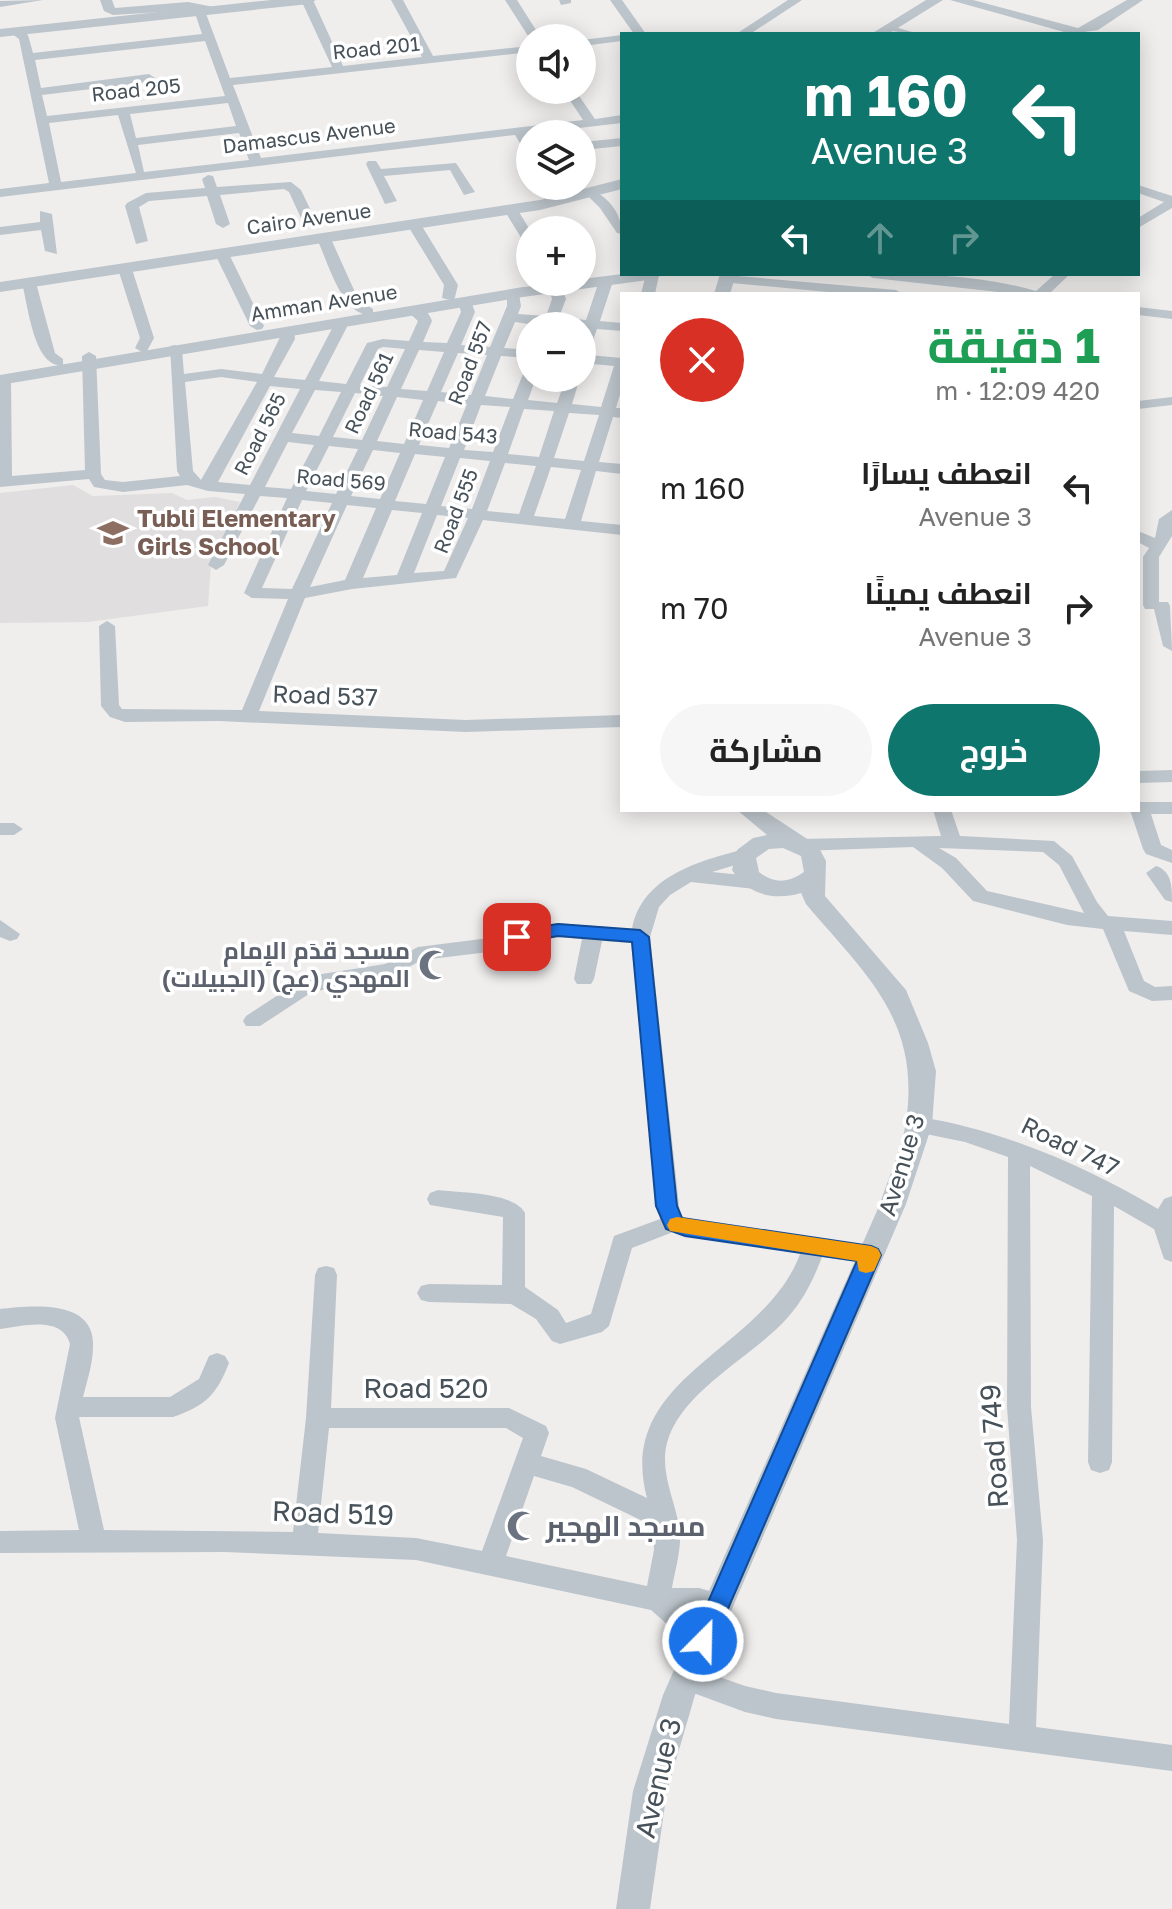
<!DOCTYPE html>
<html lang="ar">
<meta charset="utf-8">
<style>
body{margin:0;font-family:"Golos Text",Cairo,sans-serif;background:#f6f6f6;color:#222;direction:rtl;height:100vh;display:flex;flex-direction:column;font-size:30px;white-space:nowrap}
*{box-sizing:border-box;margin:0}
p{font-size:26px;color:#767676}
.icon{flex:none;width:44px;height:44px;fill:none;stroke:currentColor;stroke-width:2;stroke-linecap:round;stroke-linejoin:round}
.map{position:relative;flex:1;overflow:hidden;direction:ltr}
.sheet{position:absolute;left:620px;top:292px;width:520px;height:520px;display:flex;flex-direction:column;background:#fff;border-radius:0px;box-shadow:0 4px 20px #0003;direction:rtl}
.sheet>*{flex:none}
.hud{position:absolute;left:620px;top:32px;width:520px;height:244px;border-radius:0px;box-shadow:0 4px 20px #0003;direction:rtl;background:#0f766e;color:#fff;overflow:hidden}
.controls{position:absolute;left:516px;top:24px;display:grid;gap:16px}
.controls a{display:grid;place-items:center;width:80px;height:80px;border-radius:50%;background:#fff;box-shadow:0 4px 20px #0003;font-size:40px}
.pin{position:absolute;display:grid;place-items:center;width:68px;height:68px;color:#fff;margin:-34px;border-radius:16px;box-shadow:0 4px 12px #0006}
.me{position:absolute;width:88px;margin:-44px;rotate:23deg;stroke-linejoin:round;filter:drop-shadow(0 0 6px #0008)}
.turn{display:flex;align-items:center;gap:28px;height:168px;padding:0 40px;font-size:36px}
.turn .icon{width:104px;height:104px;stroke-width:2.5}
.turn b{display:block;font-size:56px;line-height:68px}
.lanes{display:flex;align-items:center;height:76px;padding:0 40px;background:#0003;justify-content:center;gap:40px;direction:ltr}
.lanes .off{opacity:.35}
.round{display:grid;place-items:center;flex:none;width:84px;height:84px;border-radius:42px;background:#f6f6f6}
.summary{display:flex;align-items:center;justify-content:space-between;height:136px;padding:0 40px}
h1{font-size:48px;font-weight:700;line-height:60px;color:#1e9e55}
.button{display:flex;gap:16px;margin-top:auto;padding:16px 40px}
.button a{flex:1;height:92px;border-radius:48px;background:#0f766e;color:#fff;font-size:32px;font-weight:700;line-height:92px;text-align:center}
.button a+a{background:#f6f6f6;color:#222}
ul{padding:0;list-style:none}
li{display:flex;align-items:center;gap:24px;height:120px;padding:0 40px}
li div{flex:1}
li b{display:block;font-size:30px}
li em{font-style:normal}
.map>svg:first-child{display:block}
.education{fill:#e0dede}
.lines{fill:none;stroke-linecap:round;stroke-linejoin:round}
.minor{fill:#bcc5cb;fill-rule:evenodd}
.tertiary{fill:#bcc5cb;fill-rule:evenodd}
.route{fill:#1a73e8;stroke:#114b97;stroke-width:2}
.slow{fill:#f59e0b}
.labels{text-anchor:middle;stroke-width:7;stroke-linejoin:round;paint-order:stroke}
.far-street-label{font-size:20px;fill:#465159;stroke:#fff}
.education-label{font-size:24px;font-weight:bold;fill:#785e54;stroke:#fff;text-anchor:start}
.street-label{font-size:24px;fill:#465159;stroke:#fff}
.worship-label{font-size:24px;font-weight:bold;fill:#5b616d;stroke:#fff;text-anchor:end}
.near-street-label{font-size:28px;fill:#465159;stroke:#fff}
.near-worship-label{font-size:28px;font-weight:bold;fill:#5b616d;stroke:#fff;text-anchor:start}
</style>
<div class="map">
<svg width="1172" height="1909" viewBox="0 0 1172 1909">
<rect width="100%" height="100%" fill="#f0eded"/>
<path class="education" d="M73,485L93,496L172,493L187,500L215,497L240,502L211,564L208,606L88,622L0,623V493Z"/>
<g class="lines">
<path class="minor" d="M43,0L0,7V1Z
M100,0H112L115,8L188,2L214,7V11H205L230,78L332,67L301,0H313L343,66L422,57L391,0H403L433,56L530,46V52L233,85L261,158L583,120L563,90H575L595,119L622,115V123L527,134L530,154L526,153L515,135L0,197V189L49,183L19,39L11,33V29H19L28,35L33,53L202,34L194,10L113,15L104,11ZM205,41L225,96L47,116L42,95L149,82L155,78L149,74L41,88L35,60ZM228,103L236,126L136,138L130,114ZM118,115L136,173L61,182L49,123ZM239,133L249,160L144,172L138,145Z
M505,0H517L541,38L530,39Z
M559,0H571V3L561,5Z
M610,0H622L646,34H634Z
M788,0H802L750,34H736Z
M888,25L912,32L914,34L884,30V26Z
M622,35V41L582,46V40Z
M622,138V146L582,150V142Z
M368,161H376L381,169L456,163L475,192L464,195L450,170L384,176L397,201L385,204L366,164Z
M208,175L213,176L217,187L291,182L301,190L313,215L301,218L289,192L284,189L220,195L230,224L223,228L216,224L207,196L149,201L139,207L148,241L136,244L125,206L127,203L146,193L205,188L202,179Z
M1138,185L1172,196V208L1138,228V218L1164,202L1138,193Z
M592,190C610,198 622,215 622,234L617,233L600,208L586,194Z
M511,206L516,207L530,230V245L525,244L504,210Z
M40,211L52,214L57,254L45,251L41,230L0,235V227L40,222Z
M410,223H420L458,285L454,301L442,298L444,285L408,226Z
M319,236L331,239L359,301L373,309V315C343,319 328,262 317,239Z
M222,250L229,254L264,326L262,329L257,330L250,326L215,254Z
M125,265L132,269L154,338L147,351L142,352L135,348L140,338L118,269Z
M646,274L659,275L655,294H641Z
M866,274C923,274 981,275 1036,291L1055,274H1070L1049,294H1016L873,278Z
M726,275L896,290L903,294H849L721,282V276Z
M606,277L613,281L600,321L622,323V331L597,329L588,355L622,358V388L616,408H622V418L613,417L599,462L622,464V474L596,471L581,521L622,525V535L483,520L456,578L352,589L305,598L259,711L466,720L622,715V727L466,732L219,721L125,722L110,717L101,706L99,626L107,621L115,626L119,705L122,709L242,710L288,599L252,598L244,593L287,498L260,496L224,565L216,570L208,565L245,494L208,491L187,485L123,492L94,487L89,479L0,487V376L11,379L12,476L85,470L82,356L89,352L96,356L101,474L105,480L123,482L180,476L177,471L170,346L175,345L182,349L184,374L221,369L262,374L284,329H294L295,339L274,377L305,380L335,323L342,319L349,323L319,381L346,384L367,343L383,339L409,341L418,321L407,311L409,308C420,305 429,311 432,321L423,342L447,343L461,312L458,302L470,299L475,312L461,345L490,347L507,306V291L519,294L521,306L518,314L546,316L552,299L549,288L561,285L566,299L559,317L586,320L599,281ZM515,322L542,326H582V363L614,366L601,407L572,404L580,378H566L557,403L528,400L536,378H530V370L523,374L513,399L485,396L501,356L530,358V350L504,348ZM383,347L405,349L387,387L360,385L378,349ZM419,350L444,352L427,391L401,389ZM458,353L487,355L471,395L441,392ZM221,377L257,382L201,480L193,471L185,382ZM270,386L300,389L250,485L218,482ZM315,390L341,392L319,436L292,433ZM355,393L383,396L362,440L333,437ZM397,397L423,400L404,444L377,441ZM438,401L467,404L449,448L419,445ZM481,405L510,407L493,452L464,450ZM524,409L554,411L539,457L508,454ZM569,413L599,415L584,461L554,458ZM288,442L314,445L291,489L265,487ZM329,446L358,449L336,494L306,491ZM373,450L400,453L380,499L351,496ZM415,454L445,457L426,504L395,501ZM460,458L490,461L472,509L441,506ZM505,463L536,466L519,514L487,511ZM551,467L581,470L565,519L534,516ZM302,500L332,503L292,589L262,588ZM347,505L376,508L345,580L310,587ZM392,510L422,513L397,575L363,578ZM437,515L468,518L444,571L414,573Z
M29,279L36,283L55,353L63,359V365C34,369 28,305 22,283Z
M1138,307L1172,311V319L1138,315Z
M1172,397V405L1138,409V401Z
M1172,510V536L1159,557V602H1168L1170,606L1172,651L1163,646L1154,609H1145L1143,605V557L1149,548L1138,542V531L1155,538L1159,519Z
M1172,770V782L1138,783V771Z
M1138,802H1172V814H1151L1161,845L1172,850V863L1146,854L1143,849L1130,810H1138Z
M933,810H951L960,836L1054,841L1072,856L1097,902L1108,916L1172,921V935L1124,931L1144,981L1155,987L1172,986V1000L1152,1001L1129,991L1103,929L1067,925L973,901L942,868L913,847L800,851L791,845L800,839L941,836ZM939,848L1043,852L1059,865L1084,913L987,891L956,858Z
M0,823H14L23,829L14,835H0Z
M745,849L752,850L755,855L752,860L712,872L762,877L765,882L762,887L755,889L691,882L670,895L659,907L650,937L680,1215L687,1219L871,1246L879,1249L882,1255L879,1261L871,1264L822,1257C814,1278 804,1299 789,1316C755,1356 681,1390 667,1443C659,1474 677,1503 680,1533C681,1552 675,1570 672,1588H699L727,1596L731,1604L727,1612L718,1616L691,1612L712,1630L716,1639L712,1648L703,1651L694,1648L651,1610L416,1560L224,1552L0,1553V1531L79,1530L55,1418L70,1344C62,1315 23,1326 0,1329V1309C30,1306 95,1298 93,1346C93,1363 87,1381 83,1397H170L199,1379L209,1356L217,1353L225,1356L229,1363C217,1394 206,1406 173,1417H79L104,1530L293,1532L306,1418L315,1275L318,1268L326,1266L334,1268L337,1275L331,1408H509L546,1426L549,1433L541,1456L586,1469L647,1498C614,1376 764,1352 800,1254L673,1232L632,1248L609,1326L602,1332L560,1344L552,1341L536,1319L511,1304L429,1302L421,1300L417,1293L421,1286L429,1284L502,1285L503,1217L430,1205L427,1199L430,1193L438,1190C461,1193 514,1192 525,1213V1287L558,1310L566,1323L591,1314L614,1236L660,1219L631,943L602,941L594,979L591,984H577L574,979L582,939L558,937L489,952L422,960L390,977L312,992L260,1026H246L243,1021L246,1016L298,982L322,974L385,964L418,947L489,938L558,923L632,929C642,876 699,861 745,849ZM329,1428H506L523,1438L482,1551L416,1538L318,1533ZM534,1476L572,1487L653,1526L654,1550L647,1586L506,1556Z
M1156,866C1172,871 1172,887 1172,902L1165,900L1146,873Z
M0,920L20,934L17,939L10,941L0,937Z
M919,1117C1000,1129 1088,1167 1158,1209L1164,1199L1172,1196V1262L1164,1259L1154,1229L1114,1206L1112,1462L1109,1470L1100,1473L1091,1470L1088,1462L1092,1196L1030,1166L1031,1407L1043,1540L1036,1727L1172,1745V1771L776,1719L745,1712L677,1687L673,1678L677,1669L686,1665L745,1686L776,1693L1009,1724L1017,1540L1007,1407L1008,1157L965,1142L911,1131L908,1125L911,1119Z"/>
<path class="tertiary" d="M271,0H316L309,4L0,37V29Z
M926,0H943L888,34H871Z
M950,0H973L1078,28L1127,0H1143L1098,30L1071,34Z
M622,179V189L540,210L0,292V282L540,200Z
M622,274H663L655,279L523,297L0,385V375L523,287L582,282V279Z
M720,274H736L730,294H714Z
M737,810H763L818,846L826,861L825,896L906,990L928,1043L936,1071L932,1125L906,1204L695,1695L667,1791L650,1909H616L633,1791L663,1695L880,1204C888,1178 902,1149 906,1122C921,1020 866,975 806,904L801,893C774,901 748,895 732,870L737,850L753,838L767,835ZM783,848L801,856L804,872C788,883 774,884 759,872L756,858L769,849Z"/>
</g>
<path class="route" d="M558,924L640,930L649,937L677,1206L682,1218L871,1246L878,1249L881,1255L711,1648L703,1652L694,1648L691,1641L857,1261L685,1236L666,1229L656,1206L632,942L558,936L517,943L508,937L517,930Z"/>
<path class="slow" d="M677,1217L871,1246L878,1249L881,1255L874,1271L866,1273L859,1271L857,1261L670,1231L667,1225L670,1219Z"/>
<defs>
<g id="school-bare" transform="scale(2.4)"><path d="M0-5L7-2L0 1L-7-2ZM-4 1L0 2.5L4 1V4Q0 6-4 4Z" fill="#8d6e63" stroke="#fff" stroke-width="2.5" paint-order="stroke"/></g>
<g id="mosque-bare" transform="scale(2.4)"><path d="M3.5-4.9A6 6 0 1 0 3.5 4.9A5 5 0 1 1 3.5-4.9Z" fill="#6b7280" stroke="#fff" stroke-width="2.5" paint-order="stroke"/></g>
</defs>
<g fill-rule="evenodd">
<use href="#school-bare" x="113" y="533"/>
<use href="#mosque-bare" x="434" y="965"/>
<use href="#mosque-bare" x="522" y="1526"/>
</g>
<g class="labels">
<g class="far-street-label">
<text transform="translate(376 48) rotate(-6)" y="7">Road 201</text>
<text transform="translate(136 90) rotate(-6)" y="7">Road 205</text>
<text transform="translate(309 136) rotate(-7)" y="7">Damascus Avenue</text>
<text transform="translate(309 219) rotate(-8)" y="7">Cairo Avenue</text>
<text transform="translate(324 303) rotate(-9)" y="7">Amman Avenue</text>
<text transform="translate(470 363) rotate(-69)" y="7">Road 557</text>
<text transform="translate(369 393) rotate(-65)" y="7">Road 561</text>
<text transform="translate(453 433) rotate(5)" y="7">Road 543</text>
<text transform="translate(260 434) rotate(-63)" y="7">Road 565</text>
<text transform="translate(341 480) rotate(5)" y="7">Road 569</text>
<text transform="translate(456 511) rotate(-69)" y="7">Road 555</text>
</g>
<g class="education-label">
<text x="137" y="527">Tubli Elementary<tspan x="137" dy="28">Girls School</tspan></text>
</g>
<g class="street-label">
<text transform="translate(325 696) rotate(2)" y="8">Road 537</text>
<text transform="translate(1070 1147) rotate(26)" y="8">Road 747</text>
<text transform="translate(902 1165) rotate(-73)" y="8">Avenue 3</text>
</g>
<g class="worship-label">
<text x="410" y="959">مسجد قدَم الإمام<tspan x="410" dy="28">المهدي (عج) (الجبيلات)</tspan></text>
</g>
<g class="near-street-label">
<text x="426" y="1398">Road 520</text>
<text transform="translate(994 1446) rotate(-94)" y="10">Road 749</text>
<text transform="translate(333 1513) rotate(2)" y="10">Road 519</text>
<text transform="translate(658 1778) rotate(-77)" y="10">Avenue 3</text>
</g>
<g class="near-worship-label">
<text x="546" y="1536">مسجد الهجير</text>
</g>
</g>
</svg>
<div class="controls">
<a><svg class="icon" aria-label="sound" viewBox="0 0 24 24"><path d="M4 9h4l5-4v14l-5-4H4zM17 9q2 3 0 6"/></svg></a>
<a><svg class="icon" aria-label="layers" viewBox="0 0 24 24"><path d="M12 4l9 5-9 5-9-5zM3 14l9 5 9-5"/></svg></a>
<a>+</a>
<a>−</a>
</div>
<div class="pin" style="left:517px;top:937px;background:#d93025"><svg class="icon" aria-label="arrive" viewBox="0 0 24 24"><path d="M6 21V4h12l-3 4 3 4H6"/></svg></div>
<svg class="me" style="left:703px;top:1641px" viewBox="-20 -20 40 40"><circle r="17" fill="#1a73e8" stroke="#fff" stroke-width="3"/><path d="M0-11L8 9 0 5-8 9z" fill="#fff"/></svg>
<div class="hud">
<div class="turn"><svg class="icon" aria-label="left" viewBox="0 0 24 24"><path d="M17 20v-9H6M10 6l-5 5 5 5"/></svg><div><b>160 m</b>Avenue 3</div></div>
<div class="lanes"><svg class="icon" aria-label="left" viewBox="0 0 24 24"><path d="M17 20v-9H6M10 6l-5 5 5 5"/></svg><svg class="icon off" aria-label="ahead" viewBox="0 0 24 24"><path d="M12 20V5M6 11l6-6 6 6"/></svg><svg class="icon off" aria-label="right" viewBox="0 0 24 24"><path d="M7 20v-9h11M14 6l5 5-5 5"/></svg></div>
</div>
<section class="sheet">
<div class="summary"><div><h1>1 دقيقة</h1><p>420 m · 12:09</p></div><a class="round" style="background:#d93025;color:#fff"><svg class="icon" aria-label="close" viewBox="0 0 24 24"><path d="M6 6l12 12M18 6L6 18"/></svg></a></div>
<ul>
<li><svg class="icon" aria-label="left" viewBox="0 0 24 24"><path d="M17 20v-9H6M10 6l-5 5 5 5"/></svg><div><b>انعطف يسارًا</b><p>Avenue 3</p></div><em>160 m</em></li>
<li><svg class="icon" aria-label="right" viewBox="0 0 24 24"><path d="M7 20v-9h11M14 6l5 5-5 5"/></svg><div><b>انعطف يمينًا</b><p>Avenue 3</p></div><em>70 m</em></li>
</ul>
<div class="button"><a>خروج</a><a>مشاركة</a></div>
</section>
</div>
